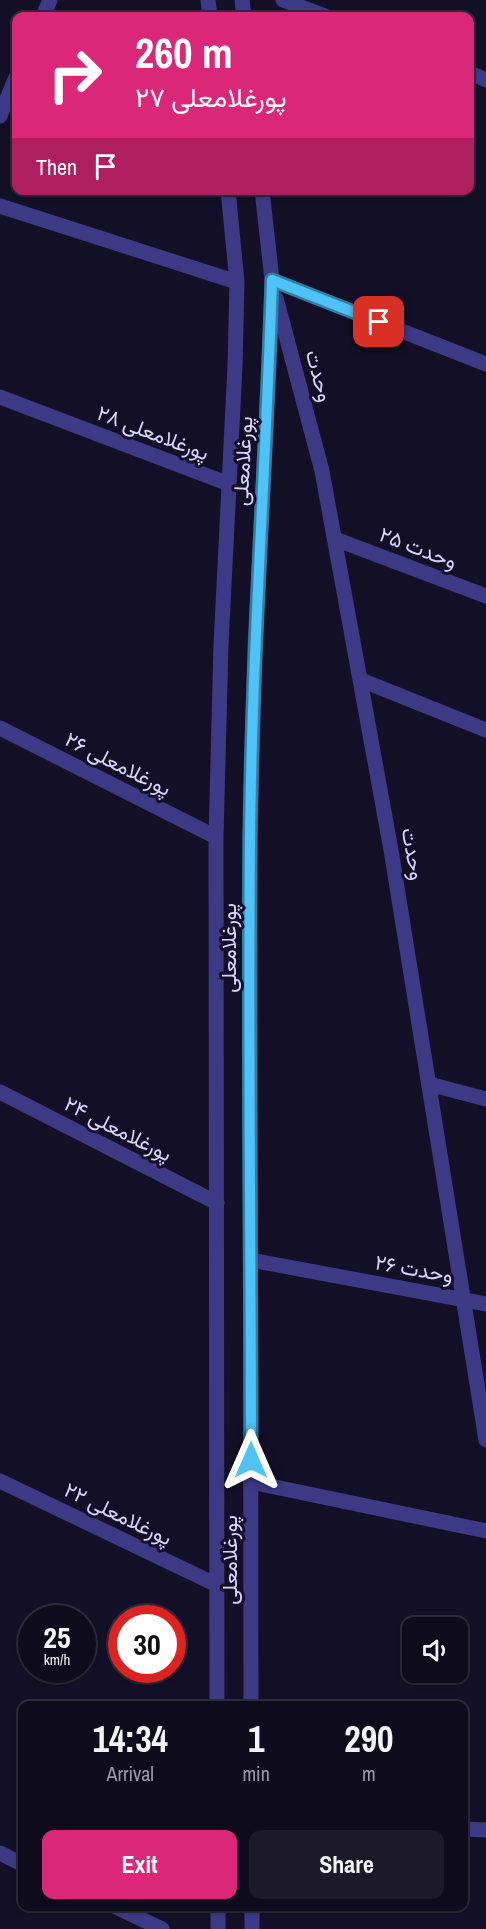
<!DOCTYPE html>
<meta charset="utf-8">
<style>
body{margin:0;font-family:"Archivo Narrow",Vazirmatn,sans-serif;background:#1c1929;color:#f1f3f6;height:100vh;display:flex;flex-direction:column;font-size:22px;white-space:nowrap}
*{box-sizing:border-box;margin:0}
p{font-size:20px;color:#9b9ba3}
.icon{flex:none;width:33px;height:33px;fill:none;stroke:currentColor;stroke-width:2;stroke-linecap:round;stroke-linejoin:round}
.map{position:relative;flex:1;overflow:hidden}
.drawer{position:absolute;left:18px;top:1701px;width:450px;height:210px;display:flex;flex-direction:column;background:#0e0b1c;border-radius:12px;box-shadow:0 2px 4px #0004,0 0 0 2px #2e2b3b}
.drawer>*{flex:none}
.hud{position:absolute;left:12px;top:12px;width:462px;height:183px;border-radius:12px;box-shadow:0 2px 4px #0004,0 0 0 2px #2e2b3b;background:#db2777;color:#fff;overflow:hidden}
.tools{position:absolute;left:402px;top:1617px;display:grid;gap:12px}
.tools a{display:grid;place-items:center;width:66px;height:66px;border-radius:12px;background:#0e0b1c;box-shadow:0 2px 4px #0004,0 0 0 2px #2e2b3b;font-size:30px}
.speed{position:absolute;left:18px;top:1605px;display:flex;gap:12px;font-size:30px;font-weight:700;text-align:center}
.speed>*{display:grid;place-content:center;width:78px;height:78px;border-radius:50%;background:#0e0b1c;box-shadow:0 2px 4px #0004,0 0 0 2px #2e2b3b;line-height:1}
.speed small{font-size:15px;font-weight:400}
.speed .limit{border:9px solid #d22;background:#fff;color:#111}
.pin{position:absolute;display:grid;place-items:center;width:51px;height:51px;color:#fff;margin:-26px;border-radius:12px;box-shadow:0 3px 9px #0006}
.me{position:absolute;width:66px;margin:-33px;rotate:0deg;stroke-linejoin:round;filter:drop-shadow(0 0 4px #0008)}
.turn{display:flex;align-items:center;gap:21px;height:126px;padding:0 24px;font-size:27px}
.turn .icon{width:78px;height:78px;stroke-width:2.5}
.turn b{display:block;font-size:42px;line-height:51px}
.then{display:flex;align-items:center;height:57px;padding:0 24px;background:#0003;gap:12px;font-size:22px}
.eta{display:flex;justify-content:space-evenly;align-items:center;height:102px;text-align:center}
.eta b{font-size:36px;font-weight:700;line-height:42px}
.primary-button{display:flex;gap:12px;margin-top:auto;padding:12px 24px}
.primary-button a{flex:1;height:69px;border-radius:12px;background:#db2777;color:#fff;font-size:24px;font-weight:700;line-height:69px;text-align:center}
.primary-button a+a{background:#1c1929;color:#f1f3f6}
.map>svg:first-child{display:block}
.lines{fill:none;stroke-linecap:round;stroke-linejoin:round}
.minor{stroke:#3d3a85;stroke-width:15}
.route-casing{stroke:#337fa1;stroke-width:15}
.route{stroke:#4fc3f7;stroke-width:10}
.labels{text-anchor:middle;stroke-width:6;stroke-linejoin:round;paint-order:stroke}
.street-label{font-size:21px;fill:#d9d4ff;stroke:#130f26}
</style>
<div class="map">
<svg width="486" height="1929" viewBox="0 0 486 1929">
<rect width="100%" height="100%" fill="#130f26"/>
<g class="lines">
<path class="minor" d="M208,0L210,16
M242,0L244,16
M283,0L325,16
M43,16L50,0
M470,73L486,80
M0,116L16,77
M0,206L237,282
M272,280L486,364
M276,298L322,471L391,850L486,1440
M0,397L229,484
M335,539L486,596
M361,680L486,730
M0,728L216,837
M429,1084L486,1099
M0,1092L217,1203
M251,1260L486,1304
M0,1481L217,1585
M251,1482L486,1531
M217,1706L216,837L221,645L235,366L237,282L228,190
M251,1706L250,838L255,646L269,367L272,280L262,190
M464,1829L486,1830
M0,1853L22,1864
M114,1906L162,1929
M218,1906V1929
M252,1906V1929"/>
</g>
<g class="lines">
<g class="route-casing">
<path id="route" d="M251,1460C251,1253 248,1045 250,837C252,651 266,466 272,280L379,322"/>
</g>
<use href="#route" class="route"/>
</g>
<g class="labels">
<g class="street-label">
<text transform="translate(319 376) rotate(75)" y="7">وحدت</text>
<text transform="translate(153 433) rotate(21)" y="7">پورغلامعلی ۲۸</text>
<text transform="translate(243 461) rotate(-87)" y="7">پورغلامعلی</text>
<text transform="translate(418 548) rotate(21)" y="7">وحدت ۲۵</text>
<text transform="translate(118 764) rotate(27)" y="7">پورغلامعلی ۲۶</text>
<text transform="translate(413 854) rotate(80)" y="7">وحدت</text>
<text transform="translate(229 948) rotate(-90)" y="7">پورغلامعلی</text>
<text transform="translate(118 1129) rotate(27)" y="7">پورغلامعلی ۲۴</text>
<text transform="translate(414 1269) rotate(10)" y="7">وحدت ۲۶</text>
<text transform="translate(118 1514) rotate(26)" y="7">پورغلامعلی ۲۲</text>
<text transform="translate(230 1560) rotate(-90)" y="7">پورغلامعلی</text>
</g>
</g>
</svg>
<div class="tools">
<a><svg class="icon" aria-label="sound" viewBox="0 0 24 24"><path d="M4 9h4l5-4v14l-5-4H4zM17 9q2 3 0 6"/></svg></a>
</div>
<div class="speed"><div>25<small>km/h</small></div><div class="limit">30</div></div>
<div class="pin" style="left:379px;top:322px;background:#d93025"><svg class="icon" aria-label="arrive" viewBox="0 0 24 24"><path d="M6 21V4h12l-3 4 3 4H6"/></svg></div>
<svg class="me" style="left:251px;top:1460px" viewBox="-20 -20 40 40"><path d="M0-17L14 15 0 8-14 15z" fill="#4fc3f7" stroke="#fff" stroke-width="4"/></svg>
<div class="hud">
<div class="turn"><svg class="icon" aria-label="right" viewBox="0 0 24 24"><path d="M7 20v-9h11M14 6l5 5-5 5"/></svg><div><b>260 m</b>پورغلامعلی ۲۷</div></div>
<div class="then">Then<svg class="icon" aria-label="arrive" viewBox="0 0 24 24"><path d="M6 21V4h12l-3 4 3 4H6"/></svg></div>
</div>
<section class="drawer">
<div class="eta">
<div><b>14:34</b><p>Arrival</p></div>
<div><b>1</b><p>min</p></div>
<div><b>290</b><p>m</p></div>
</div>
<div class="primary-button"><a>Exit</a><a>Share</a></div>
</section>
</div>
